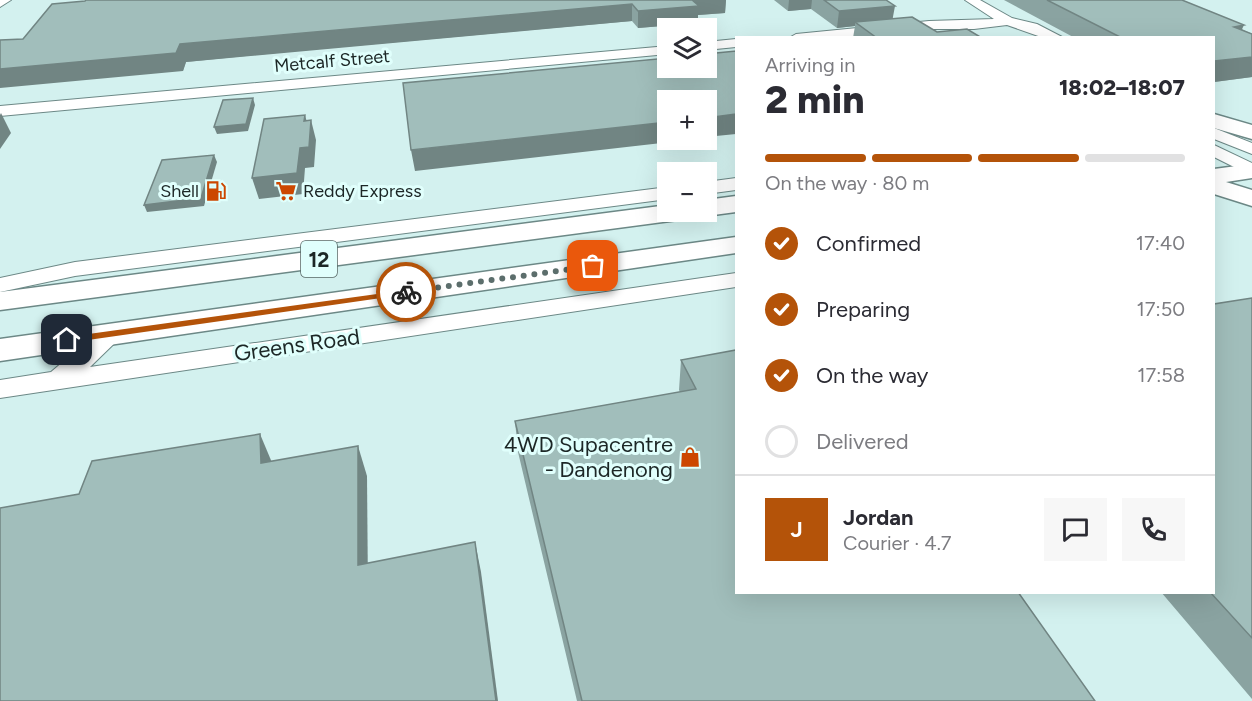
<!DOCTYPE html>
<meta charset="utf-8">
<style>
body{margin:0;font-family:Figtree,sans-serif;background:#f7f7f7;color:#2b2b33;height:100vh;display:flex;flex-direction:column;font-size:22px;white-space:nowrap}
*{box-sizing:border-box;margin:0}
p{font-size:20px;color:#7c7c81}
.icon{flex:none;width:33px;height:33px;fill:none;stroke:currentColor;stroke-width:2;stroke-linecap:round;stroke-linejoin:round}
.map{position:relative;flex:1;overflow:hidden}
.side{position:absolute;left:735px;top:36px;width:480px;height:558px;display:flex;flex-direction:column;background:#fff;border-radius:0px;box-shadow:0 6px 24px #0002}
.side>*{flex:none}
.fabs{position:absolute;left:657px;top:18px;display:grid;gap:12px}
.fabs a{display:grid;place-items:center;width:60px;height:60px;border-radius:0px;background:#fff;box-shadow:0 6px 24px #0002;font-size:30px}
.pin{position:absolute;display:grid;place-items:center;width:51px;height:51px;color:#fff;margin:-26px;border-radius:12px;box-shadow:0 3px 9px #0006}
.courier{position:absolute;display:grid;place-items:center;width:60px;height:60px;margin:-30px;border:4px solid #b45309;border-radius:50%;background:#fff;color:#222;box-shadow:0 2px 8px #0007}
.summary em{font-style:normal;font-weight:800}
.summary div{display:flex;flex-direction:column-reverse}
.summary{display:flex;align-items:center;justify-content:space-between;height:102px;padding:0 30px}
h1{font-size:39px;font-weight:800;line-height:45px}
.bar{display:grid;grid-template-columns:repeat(4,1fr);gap:9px 6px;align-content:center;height:72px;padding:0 30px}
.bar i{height:8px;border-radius:4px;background:#e1e1e2}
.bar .current{background:#b45309}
.bar p{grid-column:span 4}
.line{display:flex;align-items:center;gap:15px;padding:0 30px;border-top:2px solid #e1e1e2}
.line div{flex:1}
.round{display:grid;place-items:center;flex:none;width:63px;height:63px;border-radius:0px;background:#f7f7f7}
ol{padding:0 30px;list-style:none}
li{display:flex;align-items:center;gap:18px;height:66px}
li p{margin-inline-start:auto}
li .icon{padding:6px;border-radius:50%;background:#b45309;color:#fff;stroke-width:4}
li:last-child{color:#7c7c81}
li i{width:33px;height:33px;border:3px solid #e1e1e2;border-radius:50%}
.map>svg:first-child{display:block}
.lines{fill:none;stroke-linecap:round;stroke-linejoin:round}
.street-casing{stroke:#6c8886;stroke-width:2}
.primary-casing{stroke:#6c8886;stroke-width:3}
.street{fill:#fff;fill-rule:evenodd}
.primary{fill:#fff;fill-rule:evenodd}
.wall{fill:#8aa3a1}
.shaded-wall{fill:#718583}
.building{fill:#a1bebb;stroke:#718583;stroke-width:1.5}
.route{fill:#b45309}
.done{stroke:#5c6e6c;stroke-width:6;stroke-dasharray:0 10.8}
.labels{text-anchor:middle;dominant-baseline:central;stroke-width:6;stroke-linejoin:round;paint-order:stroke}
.far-street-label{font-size:18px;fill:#1c2726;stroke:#e0fffc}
.far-poi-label{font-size:18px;fill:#1c2726;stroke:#e0fffc;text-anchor:end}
.shield{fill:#e0fffc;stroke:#576866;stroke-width:1.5}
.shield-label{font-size:21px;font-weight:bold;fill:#1c2726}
.street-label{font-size:22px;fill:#1c2726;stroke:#e0fffc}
.poi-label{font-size:22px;fill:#1c2726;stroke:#e0fffc;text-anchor:end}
</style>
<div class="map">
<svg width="1252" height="701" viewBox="0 0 1252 701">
<rect width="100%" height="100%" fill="#d3f1ef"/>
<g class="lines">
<g class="street-casing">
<g id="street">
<path d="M0 0H11L0 7Z"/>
<path d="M965 0H980L1012 18 1037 24 1064 38H1044L1007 25 974 29H929L843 38H789L796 34 929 21 994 19Z"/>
<path d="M736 39V47L706 50V42Z"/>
<path d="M668 46V54L0 116V106Z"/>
<path d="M1214 128 1252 143V154L1214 139Z"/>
<path d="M1214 145 1252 163V176L1214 157Z"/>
<path d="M736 178V190L706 194V182Z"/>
<path d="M668 187V199L75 276 0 292V278L75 262Z"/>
<path d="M736 273V287L0 398V380L51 372 103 328 112 326 121 328 124 334 90 367Z"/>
</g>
</g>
<g class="primary-casing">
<g id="primary">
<path d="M1214 114 1252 125V139L1214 128Z"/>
<path d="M1252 164V178L1226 182 1252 190V206L1214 194V169Z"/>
<path d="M736 196V212L706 216 695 212H706V200Z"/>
<path d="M668 205V212H691L687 218 678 220 0 310V292Z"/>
<path d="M736 237V253L0 361V339Z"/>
</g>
</g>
<use href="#street" class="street"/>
<use href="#primary" class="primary"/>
</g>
<g class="wall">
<path d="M726 0 725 13 698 15V23L638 28 632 21 297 51 186 62 183 71 23 39 52 4Z"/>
<path d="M774 0H886L893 19 937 32 982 38H853L855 26 837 28 811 9 788 11Z"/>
<path d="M1004 0H1182L1252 34V77L1214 82V38H1075Z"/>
<path d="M1252 298V699L1161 592H1214Z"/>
<path d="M736 350V592L1095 701H577L518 452 515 421 680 392 679 390 681 360Z"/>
</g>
<g class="shaded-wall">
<path d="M692 0H726L725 13 698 15V23L638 28V11Z"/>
<path d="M789 0H812L811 9 788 11Z"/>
<path d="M632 4V21L186 62 183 71 0 88V69L180 44Z"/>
<path d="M895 6 892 22H855V26L837 28 839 11Z"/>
<path d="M1244 25 1234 46V27Z"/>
<path d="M1252 57V77L1214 82V61Z"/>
<path d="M253 98 255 105 248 131 217 134 214 127Z"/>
<path d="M1 113 11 133 0 149V115Z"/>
<path d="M736 114V134L706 137V118Z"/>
<path d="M305 115 310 134 311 120 316 140 314 167 305 168 303 194 259 199 252 178 304 121Z"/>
<path d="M668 122V140H688L415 171 411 150Z"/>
<path d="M214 155 217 162 204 206 147 212 144 205Z"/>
<path d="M260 434 273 465 261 463Z"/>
<path d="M358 446 367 476 368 595 358 565Z"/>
<path d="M475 542 481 572 498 701H496Z"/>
</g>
<g class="building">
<path d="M86 0H692L699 6 638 11 632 4 292 34 180 44 176 53 0 69V40L23 39 52 4 85 1Z"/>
<path d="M824 0H886L895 6 839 11Z"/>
<path d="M1047 0H1182L1244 25 1234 27 1252 34V57L1214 61V38H1122Z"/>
<path d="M912 17 937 32 967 29 982 38H877L855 22Z"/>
<path d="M736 51V114L706 118V100H668V122L411 150 403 83 668 58V68H706V54Z"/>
<path d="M253 98 246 124 214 127 223 100Z"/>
<path d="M305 115 304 121 311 120 309 147 300 148 297 173 252 178 264 119Z"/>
<path d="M214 155 201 198 144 205 162 160Z"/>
<path d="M1252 298V638L1210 592H1214V304Z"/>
<path d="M736 350V592H1018L1095 701H582L515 421 696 389 681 360Z"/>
<path d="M260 434 261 463 358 446V565L475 542 496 701H0V508L79 494 92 461Z"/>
</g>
<path class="route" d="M406 290 411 292 409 294 67 343 63 340 67 337Z"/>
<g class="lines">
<path class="done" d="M406 292 593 266"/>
</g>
<defs>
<g id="fuel-bare" transform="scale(1.62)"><path d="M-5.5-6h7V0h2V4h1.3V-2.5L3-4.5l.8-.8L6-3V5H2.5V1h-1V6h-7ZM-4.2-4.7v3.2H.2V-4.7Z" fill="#cc4700" stroke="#e0fffc" stroke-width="2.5" paint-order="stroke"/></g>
<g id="supermarket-bare" transform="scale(1.62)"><path d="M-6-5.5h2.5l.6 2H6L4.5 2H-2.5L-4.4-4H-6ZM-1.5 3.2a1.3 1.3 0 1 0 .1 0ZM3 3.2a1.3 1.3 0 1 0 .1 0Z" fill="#cc4700" stroke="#e0fffc" stroke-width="2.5" paint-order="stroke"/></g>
<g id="shop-bare" transform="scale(1.62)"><path d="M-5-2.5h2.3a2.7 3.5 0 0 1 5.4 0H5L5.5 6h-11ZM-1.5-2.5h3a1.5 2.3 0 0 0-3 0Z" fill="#cc4700" stroke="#e0fffc" stroke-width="2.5" paint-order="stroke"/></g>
</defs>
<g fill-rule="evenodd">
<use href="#fuel-bare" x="216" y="191"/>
<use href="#supermarket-bare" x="286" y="191"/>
<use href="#shop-bare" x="690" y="457"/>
</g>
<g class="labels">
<g class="far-street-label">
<text transform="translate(332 61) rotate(-5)">Metcalf Street</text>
</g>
<g class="far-poi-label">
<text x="199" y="191">Shell</text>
<text x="303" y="191" text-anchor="start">Reddy Express</text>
</g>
<rect class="shield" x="301" y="241" width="36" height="36" rx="4.5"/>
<g class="shield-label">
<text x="319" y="259">12</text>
</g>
<g class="street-label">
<text transform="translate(297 345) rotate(-8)">Greens Road</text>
</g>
<g class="poi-label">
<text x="673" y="444">4WD Supacentre<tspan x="673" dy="25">- Dandenong</tspan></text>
</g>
</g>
</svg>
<div class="fabs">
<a><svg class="icon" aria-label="layers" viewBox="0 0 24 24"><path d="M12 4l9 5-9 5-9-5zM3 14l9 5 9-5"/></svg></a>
<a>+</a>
<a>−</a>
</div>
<div class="pin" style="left:593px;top:266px;background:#ea580c"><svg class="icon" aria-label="bag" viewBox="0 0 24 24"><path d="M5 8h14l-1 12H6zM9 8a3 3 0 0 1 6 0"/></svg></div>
<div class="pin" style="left:67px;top:340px;background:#1f2937"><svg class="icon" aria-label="home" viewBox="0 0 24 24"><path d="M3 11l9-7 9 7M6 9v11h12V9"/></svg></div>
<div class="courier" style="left:406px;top:292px"><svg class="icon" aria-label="bike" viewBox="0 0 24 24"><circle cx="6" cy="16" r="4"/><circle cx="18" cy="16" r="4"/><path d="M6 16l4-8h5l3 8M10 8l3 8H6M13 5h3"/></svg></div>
<section class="side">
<div class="summary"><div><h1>2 min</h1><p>Arriving in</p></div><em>18:02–18:07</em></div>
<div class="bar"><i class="current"></i><i class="current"></i><i class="current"></i><i></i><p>On the way · 80 m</p></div>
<ol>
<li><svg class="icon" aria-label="check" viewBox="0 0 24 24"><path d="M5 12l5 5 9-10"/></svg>Confirmed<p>17:40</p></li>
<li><svg class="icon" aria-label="check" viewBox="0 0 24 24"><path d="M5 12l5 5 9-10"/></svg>Preparing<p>17:50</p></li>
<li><svg class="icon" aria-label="check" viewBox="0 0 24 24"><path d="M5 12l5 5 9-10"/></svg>On the way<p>17:58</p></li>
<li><i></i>Delivered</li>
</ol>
<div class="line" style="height:108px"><b class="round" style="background:#b45309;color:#fff">J</b><div><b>Jordan</b><p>Courier · 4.7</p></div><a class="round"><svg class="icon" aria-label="chat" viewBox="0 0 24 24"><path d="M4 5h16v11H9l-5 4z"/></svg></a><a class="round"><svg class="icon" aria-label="phone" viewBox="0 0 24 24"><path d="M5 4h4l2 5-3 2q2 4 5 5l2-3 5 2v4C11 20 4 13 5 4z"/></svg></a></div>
</section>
</div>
